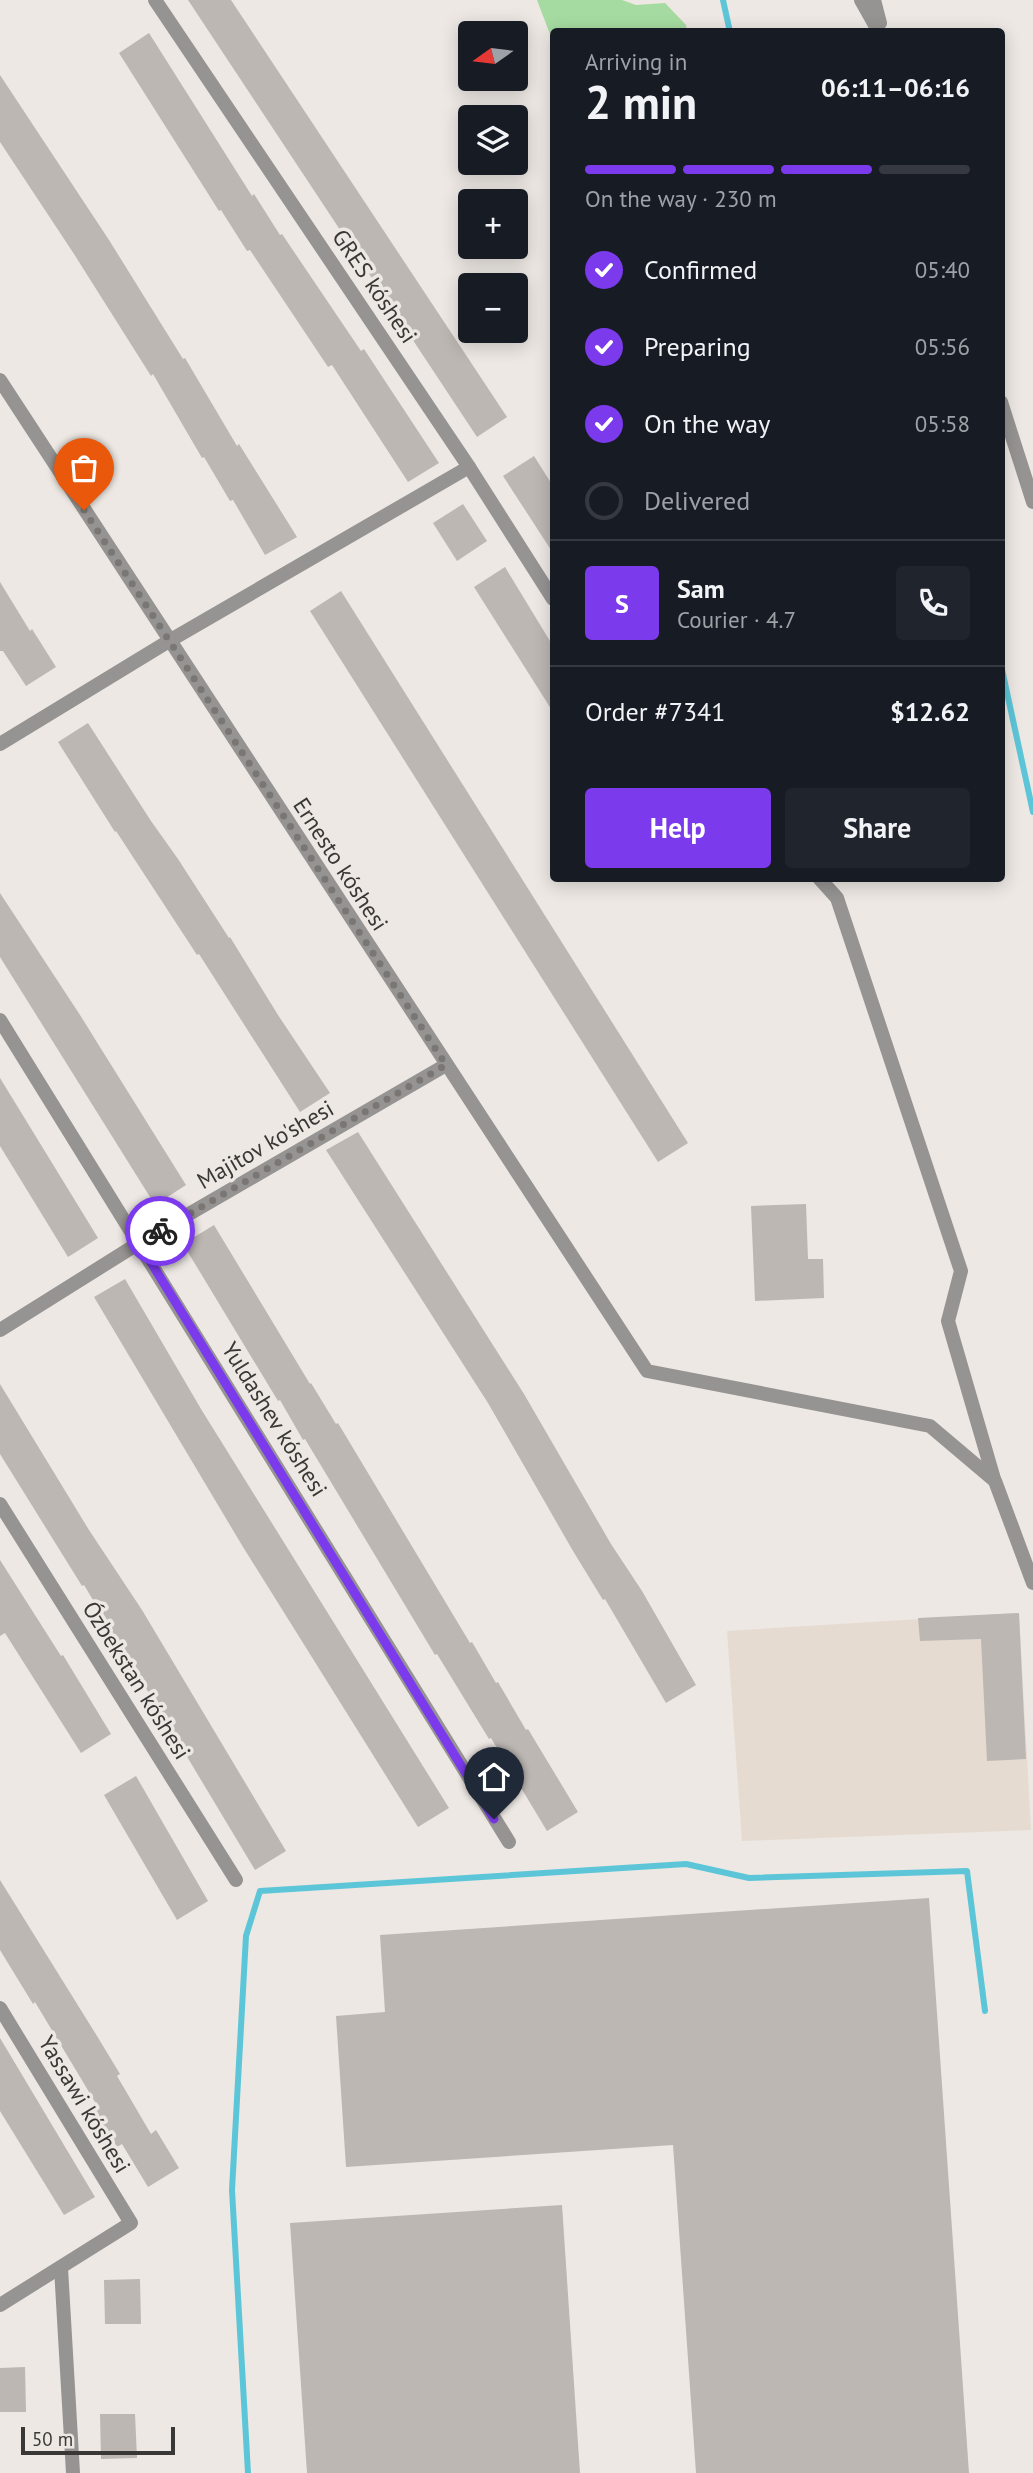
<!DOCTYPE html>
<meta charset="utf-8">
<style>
body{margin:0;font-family:"PT Sans",sans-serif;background:#20242c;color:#f1f3f6;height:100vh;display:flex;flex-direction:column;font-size:26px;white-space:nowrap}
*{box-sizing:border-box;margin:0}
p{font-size:23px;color:#9ea1a6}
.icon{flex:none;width:38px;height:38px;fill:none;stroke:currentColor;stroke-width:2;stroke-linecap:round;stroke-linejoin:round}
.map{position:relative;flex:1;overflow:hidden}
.panel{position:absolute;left:550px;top:28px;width:455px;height:854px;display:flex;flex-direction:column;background:#171b24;border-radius:7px;box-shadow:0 4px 18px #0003}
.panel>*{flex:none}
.needle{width:46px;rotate:256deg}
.fabs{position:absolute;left:458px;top:21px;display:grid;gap:14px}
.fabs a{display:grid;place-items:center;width:70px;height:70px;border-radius:7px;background:#171b24;box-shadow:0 4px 18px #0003;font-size:35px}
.scale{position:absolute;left:21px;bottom:18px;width:154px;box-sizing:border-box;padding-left:7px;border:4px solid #3a3836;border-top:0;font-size:19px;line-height:24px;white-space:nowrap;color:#3a3836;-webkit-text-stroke:5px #ede8e3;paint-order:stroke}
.pin{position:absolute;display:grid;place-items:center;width:60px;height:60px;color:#fff;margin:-72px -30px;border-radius:50% 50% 50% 0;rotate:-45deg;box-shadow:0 0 7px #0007}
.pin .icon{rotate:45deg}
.courier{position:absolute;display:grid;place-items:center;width:70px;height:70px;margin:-35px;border:5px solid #7c3aed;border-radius:50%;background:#fff;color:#222;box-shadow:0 2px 9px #0007}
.overview em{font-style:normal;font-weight:600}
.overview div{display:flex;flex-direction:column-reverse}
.overview{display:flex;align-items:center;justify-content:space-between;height:119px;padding:0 35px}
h1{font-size:46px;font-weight:600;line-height:52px}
.bar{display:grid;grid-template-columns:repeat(4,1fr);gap:10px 7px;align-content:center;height:84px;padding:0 35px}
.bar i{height:9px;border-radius:5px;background:#363941}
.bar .current{background:#7c3aed}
.bar p{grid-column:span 4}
.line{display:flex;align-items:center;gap:18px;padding:0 35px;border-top:2px solid #363941}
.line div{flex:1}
.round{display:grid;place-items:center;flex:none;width:74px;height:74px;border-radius:7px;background:#20242c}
ol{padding:0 35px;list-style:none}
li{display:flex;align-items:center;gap:21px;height:77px}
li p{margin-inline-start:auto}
li .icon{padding:7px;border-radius:50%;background:#7c3aed;color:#fff;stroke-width:4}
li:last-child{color:#9ea1a6}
li i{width:38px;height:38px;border:4px solid #363941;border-radius:50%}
.button{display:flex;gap:14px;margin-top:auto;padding:14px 35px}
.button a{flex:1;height:80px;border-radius:7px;background:#7c3aed;color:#fff;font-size:28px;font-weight:600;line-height:80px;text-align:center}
.button a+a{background:#20242c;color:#f1f3f6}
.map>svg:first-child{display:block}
.built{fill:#e6dbd1}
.green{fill:#a5dba0}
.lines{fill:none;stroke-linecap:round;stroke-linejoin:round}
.stream{stroke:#5cc6d8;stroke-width:6}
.building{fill:#bcb7b3}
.minor{stroke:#959492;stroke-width:14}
.done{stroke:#797673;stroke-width:7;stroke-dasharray:0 12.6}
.route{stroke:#7c3aed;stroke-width:9}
.labels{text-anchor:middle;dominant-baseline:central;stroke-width:7;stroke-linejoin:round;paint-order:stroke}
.street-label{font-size:23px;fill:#3a3836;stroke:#ede8e3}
</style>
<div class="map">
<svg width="1033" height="2473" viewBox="0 0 1033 2473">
<rect width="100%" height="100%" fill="#ede8e3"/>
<path class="built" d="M1019 1613 1031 1830 742 1841 727 1631Z"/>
<path class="green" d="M537 0H622L636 5 665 3 686 25 687 31 553 32V42Z"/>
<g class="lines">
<g class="stream">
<path d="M723 0 730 32"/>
<path d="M1001 665 1033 812"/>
<path d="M248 2473 232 2190 246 1936 260 1891 686 1864 749 1878 967 1871 985 2011"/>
</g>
</g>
<g class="building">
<path d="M188 0H231L507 417 477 437Z"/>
<path d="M149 33 252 196 254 194 280 235 282 234 361 351 364 349 439 463 408 482 332 365 328 367 250 250 247 251 221 210 219 211 119 53Z"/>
<path d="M0 75 109 240 183 359 185 358 237 446 239 444 297 537 265 555 233 500 230 501 204 457 202 458 153 374 151 376 74 254 0 142Z"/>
<path d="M534 456 553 486V553L503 476Z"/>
<path d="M463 504 487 541 457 561 433 523Z"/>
<path d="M505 567 553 646V712L474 587Z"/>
<path d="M0 582 30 631 32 629 56 667 26 686 3 651H0Z"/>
<path d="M341 591 688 1143 658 1162 310 611Z"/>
<path d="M88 723 151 821 178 859 229 938 230 937 278 1015 330 1093 300 1112 199 954 197 955 116 831 115 832 58 742Z"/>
<path d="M0 893 80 1015 186 1185 155 1205 0 957Z"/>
<path d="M0 1078 98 1238 68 1257 0 1146Z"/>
<path d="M358 1132 524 1394 611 1544 642 1591 696 1685 666 1703 605 1599 603 1600 573 1551 488 1403 326 1150Z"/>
<path d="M806 1204 808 1259H823L824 1298 755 1301 751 1206Z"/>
<path d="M214 1225 310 1384 311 1383 336 1424 338 1423 470 1643 472 1642 496 1683 498 1682 526 1730 528 1729 578 1812 547 1831 491 1738 489 1739 437 1654 435 1655 305 1439 303 1440 280 1400 278 1401 183 1244Z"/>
<path d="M125 1279 201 1409 449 1808 418 1827 243 1547 94 1297Z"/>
<path d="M0 1384 89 1530 142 1610 286 1851 255 1870 84 1585 82 1586 0 1454Z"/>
<path d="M0 1560 61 1656 63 1655 111 1734 81 1753 5 1633 0 1636Z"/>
<path d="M1019 1613 1026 1759 987 1761 981 1639 920 1641 918 1618Z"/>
<path d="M136 1776 208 1901 177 1920 104 1795Z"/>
<path d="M0 1880 97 2036 120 2074 117 2076 151 2134 156 2130 179 2168 148 2187 122 2144 117 2147 94 2109 98 2107 35 2002 33 2004 0 1950Z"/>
<path d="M929 1898 969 2473H696L673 2145 346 2167 336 2016 385 2012 380 1935Z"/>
<path d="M0 2038 95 2197 64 2215 0 2111Z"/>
<path d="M562 2205 580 2473H307L290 2223Z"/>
<path d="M140 2279 141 2324H105L104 2280Z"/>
<path d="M25 2367 26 2412H0V2368Z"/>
<path d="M100 2414H135L137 2458 101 2459Z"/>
</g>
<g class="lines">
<g class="minor">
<path d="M155 0 469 467 553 599"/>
<path d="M861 0 879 32"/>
<path d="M874 0 880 23"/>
<path d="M0 380 647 1371 930 1426 995 1481 1033 1583"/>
<path d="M1001 402 1033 502"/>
<path d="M0 744 169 641 469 467"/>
<path d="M819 878 837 898 961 1271 948 1321 994 1479"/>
<path d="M0 1020 509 1842"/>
<path d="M0 1330 139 1243 446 1065"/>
<path d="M0 1504 236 1880"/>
<path d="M0 2008 131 2223 0 2305"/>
<path d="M61 2268 73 2473"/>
</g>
</g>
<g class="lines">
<path class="done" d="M84 510 446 1065 160 1231"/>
<path class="route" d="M160 1231 139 1243 494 1819"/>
</g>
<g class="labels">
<g class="street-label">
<text transform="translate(375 286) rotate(56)">GRES kóshesi</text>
<text transform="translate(341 864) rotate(57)">Ernesto kóshesi</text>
<text transform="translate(265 1144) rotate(-30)">Majitov ko'shesi</text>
<text transform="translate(275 1419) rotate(58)">Yuldashev kóshesi</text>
<text transform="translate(137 1680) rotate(58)">Ózbekstan kóshesi</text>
<text transform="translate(85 2104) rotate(59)">Yassawi kóshesi</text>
</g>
</g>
</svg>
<div class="fabs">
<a><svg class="needle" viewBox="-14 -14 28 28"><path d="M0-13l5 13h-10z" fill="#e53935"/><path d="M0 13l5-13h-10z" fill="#9ea1a6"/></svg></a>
<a><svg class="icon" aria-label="layers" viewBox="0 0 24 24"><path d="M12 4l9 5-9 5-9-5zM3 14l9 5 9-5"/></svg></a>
<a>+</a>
<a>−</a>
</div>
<div class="scale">50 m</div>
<div class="pin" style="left:84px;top:510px;background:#ea580c"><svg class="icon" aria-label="bag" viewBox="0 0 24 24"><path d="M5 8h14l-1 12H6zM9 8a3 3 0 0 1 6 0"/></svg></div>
<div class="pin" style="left:494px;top:1819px;background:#1f2937"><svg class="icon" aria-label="home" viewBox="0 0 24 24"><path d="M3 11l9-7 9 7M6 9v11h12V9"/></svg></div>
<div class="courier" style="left:160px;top:1231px"><svg class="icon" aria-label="bike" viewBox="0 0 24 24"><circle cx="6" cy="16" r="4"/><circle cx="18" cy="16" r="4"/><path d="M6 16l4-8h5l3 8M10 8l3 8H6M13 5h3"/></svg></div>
<section class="panel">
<div class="overview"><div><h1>2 min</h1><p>Arriving in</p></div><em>06:11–06:16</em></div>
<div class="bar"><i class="current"></i><i class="current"></i><i class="current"></i><i></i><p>On the way · 230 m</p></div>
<ol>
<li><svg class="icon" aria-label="check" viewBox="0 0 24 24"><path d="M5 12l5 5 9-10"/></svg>Confirmed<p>05:40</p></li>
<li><svg class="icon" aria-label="check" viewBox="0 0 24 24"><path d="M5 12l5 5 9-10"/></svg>Preparing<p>05:56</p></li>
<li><svg class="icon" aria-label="check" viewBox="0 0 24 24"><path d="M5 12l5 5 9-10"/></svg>On the way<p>05:58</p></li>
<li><i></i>Delivered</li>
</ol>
<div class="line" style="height:126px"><b class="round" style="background:#7c3aed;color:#fff">S</b><div><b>Sam</b><p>Courier · 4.7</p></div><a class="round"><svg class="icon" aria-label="phone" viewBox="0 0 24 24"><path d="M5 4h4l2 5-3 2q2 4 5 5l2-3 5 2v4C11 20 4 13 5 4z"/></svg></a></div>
<div class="line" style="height:91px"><div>Order #7341</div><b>$12.62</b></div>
<div class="button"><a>Help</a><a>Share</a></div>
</section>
</div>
